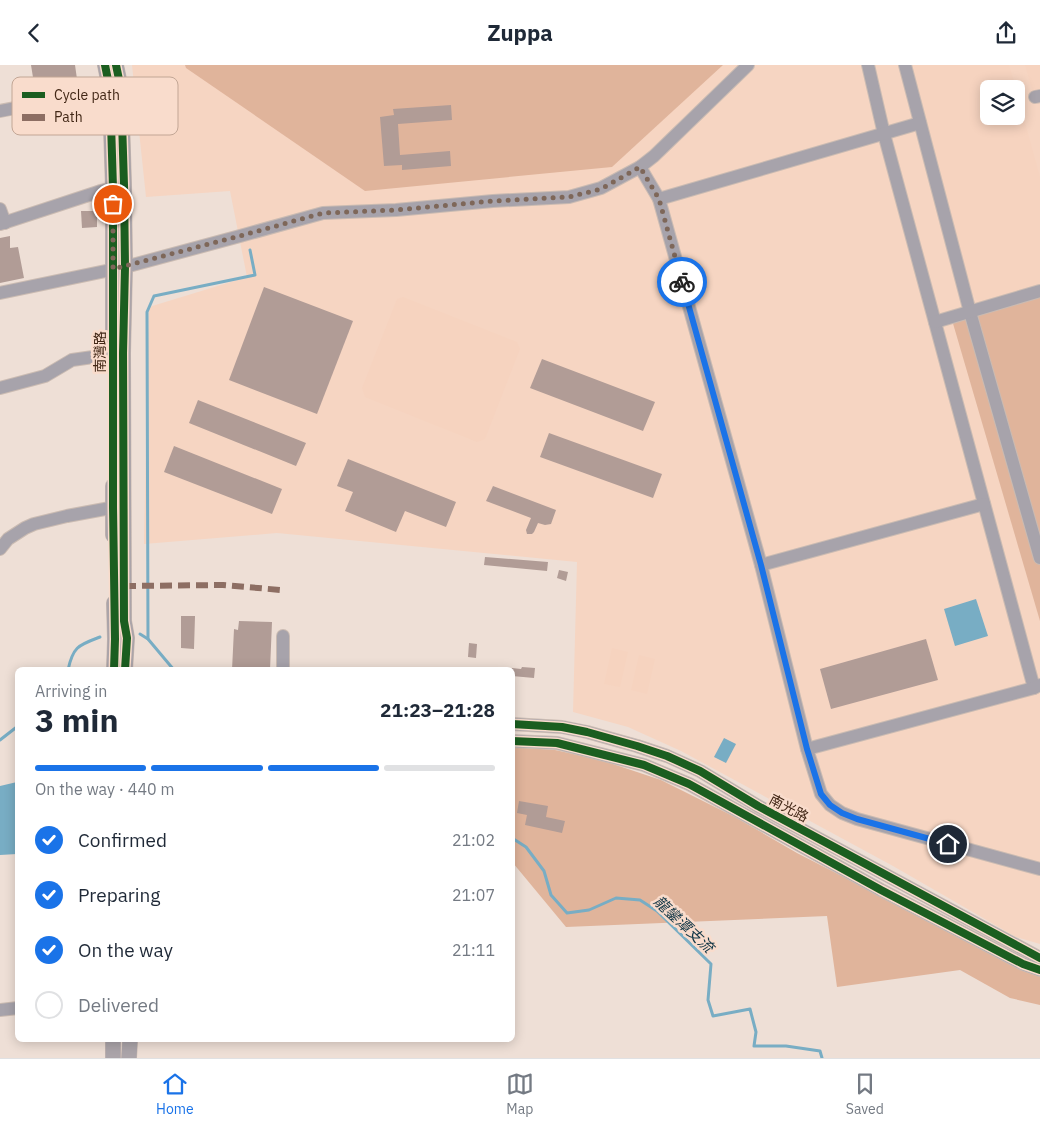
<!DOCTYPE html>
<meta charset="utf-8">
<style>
body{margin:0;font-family:"IBM Plex Sans","Noto Sans TC",sans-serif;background:#f6f6f7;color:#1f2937;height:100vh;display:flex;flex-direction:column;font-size:19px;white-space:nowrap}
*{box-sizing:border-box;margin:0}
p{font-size:16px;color:#747a83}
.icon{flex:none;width:28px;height:28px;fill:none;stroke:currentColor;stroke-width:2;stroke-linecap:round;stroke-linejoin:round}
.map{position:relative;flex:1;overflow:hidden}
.sheet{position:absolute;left:15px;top:602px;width:500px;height:375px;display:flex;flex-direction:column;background:#fff;border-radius:8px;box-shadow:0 2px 12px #0003}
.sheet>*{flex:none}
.fabs{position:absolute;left:980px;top:15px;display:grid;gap:10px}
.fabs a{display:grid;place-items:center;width:45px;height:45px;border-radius:8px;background:#fff;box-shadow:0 2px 12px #0003;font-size:25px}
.pin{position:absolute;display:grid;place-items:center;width:42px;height:42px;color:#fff;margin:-21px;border:2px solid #fff;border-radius:50%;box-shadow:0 1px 5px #0007}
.courier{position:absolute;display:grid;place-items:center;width:50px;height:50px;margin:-25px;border:4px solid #1a73e8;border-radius:50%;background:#fff;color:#222;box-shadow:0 1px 6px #0007}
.headline em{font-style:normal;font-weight:700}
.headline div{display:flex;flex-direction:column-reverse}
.headline{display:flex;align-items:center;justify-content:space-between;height:85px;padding:0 20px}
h1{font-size:32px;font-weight:700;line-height:38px}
.bar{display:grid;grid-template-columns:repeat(4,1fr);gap:8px 5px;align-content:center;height:60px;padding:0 20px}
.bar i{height:6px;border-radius:4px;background:#e0e1e3}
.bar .on{background:#1a73e8}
.bar p{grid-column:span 4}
ol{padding:0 20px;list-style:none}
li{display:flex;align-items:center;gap:15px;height:55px}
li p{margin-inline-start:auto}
li .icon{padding:5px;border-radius:50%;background:#1a73e8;color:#fff;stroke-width:4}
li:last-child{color:#747a83}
li i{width:28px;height:28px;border:2px solid #e0e1e3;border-radius:50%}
header{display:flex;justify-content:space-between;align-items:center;height:65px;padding:0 20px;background:#fff;font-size:22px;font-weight:700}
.menu{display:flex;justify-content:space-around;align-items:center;height:70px;border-top:1px solid #e0e1e3;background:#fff;font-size:14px;color:#747a83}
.menu a{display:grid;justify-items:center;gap:2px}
.menu .on{color:#1a73e8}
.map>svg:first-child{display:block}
.built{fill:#f6d5c2;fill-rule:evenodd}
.green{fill:#f6d3bf}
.forest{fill:#e0b49b}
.water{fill:#78adc4}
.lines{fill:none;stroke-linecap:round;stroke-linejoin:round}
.stream{stroke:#78adc4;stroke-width:3}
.building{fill:#b19c96}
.minor-casing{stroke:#cabbb2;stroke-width:14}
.major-casing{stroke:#cabbb2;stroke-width:16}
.minor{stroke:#a7a3ab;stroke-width:12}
.major{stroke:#aba4a9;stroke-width:15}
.quiet{stroke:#8d6e63;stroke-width:6;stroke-dasharray:12 6;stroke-linecap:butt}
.cycleway-casing{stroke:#f9dccc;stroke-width:11}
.cycleway{stroke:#1b5e20;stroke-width:8}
.done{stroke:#7e6759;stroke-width:5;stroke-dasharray:0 9}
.route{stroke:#1a73e8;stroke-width:6}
.labels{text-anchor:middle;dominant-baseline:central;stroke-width:5;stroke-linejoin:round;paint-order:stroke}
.street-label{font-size:14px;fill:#422716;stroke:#f9dccc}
.water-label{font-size:15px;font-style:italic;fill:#103545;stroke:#f9dccc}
.key{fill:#f9dccc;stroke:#c2a695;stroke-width:1}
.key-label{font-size:14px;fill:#422716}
</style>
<header><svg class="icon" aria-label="back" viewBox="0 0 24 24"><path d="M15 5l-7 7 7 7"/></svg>Zuppa<svg class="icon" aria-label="share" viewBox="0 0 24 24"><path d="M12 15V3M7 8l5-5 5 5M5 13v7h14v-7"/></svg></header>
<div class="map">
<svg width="1040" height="993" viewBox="0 0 1040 993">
<rect width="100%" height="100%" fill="#eedfd6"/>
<path class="built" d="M132 0H1040V879L1016 872 893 801 681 686 628 662 573 647 577 497 277 468 144 479 149 242 247 212 230 126 146 132ZM989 24H1016V51H989Z"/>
<g class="green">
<path d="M910 0H1009L1016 24H989V51H1016V25L1040 112V223L979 238 972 228Z"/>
<path d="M1025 0H1040V26L1033 28Z"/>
<path d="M403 232 517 277 520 284 485 374 477 377 365 332 362 323 397 234Z"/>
<path d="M612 583 628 587 620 622 604 619Z"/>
<path d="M639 590 655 594 647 629 631 625Z"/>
</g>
<g class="forest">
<path d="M185 0H723L612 102 365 126 186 3Z"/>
<path d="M1040 231V556L952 255Z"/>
<path d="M512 682 555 685 601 695 661 715 735 752 797 788 1031 908 1040 909V940L1010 933 960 905 837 922 827 851 566 862 513 798Z"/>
</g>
<g class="water">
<path d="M976 534 988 571 955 581 944 544Z"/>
<path d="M724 673 736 679 726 698 714 692Z"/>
<path d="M17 717V789L0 790V721Z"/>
</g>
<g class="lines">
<g class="stream">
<path d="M140 569 148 574 174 605"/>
<path d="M148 574 147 247 154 231 255 210 250 185"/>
<path d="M68 605C73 581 79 580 100 572"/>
<path d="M0 675 18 661"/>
<path d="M512 773 526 782 544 806 551 830 567 848 589 845 616 833 640 835 657 846 711 899 708 935 713 951 750 944 756 967 754 981H786L820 986 822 993"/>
</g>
</g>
<g class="building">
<path d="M31 0H75L77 14 85 13 86 21 36 31Z"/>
<path d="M451 40 452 55 398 59 400 90 450 86 451 101 402 105V100L384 101 380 52 394 50 393 44Z"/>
<path d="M81 146H97V162L82 163Z"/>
<path d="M10 171V183L18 182 24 213 0 218V173Z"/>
<path d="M264 222 353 256 317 349 229 315Z"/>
<path d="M542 294 655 337 643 366 530 323Z"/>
<path d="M198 335 306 378 296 401 189 358Z"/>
<path d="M549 368 662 409 653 433 540 392Z"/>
<path d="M174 381 282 424 272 449 164 407Z"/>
<path d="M348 394 456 437 446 462 405 446 396 467 345 446 353 427 337 421Z"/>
<path d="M493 421 556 445 551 459 545 460 538 458 534 467 532 469H527L526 465 531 453 486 436Z"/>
<path d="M485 492 548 497 547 506 484 500Z"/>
<path d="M559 505 568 507 566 516 557 513Z"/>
<path d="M181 551H195L194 584 181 583Z"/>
<path d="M239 556 272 557 270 605H232L234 564 238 565Z"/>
<path d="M926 574 938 615 831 644 820 604Z"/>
<path d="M469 578 477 579 476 593 468 592Z"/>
<path d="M522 602 535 603 534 613 512 611V603L521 604Z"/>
<path d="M519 736 548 741 546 752 565 756 562 768 525 760 527 750 517 748Z"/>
</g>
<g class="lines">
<g class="minor-casing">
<g id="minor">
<path d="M868 0 884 69 1034 623"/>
<path d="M905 0 970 247 1040 493"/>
<path d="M1035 32 1040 31"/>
<path d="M0 46 102 26 119 24"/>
<path d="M640 102 659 134 761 500 807 684 821 729 830 740 842 748 857 754 1040 804"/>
<path d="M659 134 920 58"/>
<path d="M0 144 5 158"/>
<path d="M0 159 101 126 121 121"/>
<path d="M0 228 125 202 240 171 323 148 396 145 493 136 569 132 601 123 640 102 654 91 748 0"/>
<path d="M935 257 1040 226"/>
<path d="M0 323 45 311 72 295 121 288"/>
<path d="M0 484 8 474 25 463 34 459 67 451 121 441"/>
<path d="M761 500 984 439"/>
<path d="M283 605V571"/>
<path d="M512 659 562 662 587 667 637 681 667 691 700 706 758 741 1040 893"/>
<path d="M512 676 557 678 644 700 689 719 881 825 1023 899 1040 905"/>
<path d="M807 684 1034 623 1040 620"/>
<path d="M0 945 18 943"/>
</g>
</g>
<g class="major-casing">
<g id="major">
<path d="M105 0 110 25 111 63 113 123V290"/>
<path d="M116 0 121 24 124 120 125 202 123 288 124 556 127 573 125 605"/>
<path d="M113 421V470"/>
<path d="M114 605 115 574 114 538"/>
<path d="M113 975V993"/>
<path d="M129 993 130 975"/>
</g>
</g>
<use href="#minor" class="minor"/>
<use href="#major" class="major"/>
<path class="quiet" d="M124 521 223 520 281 525"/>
<g class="cycleway-casing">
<g id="cycleway">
<path d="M105 0 110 25 113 123V442L115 574 114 605"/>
<path d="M116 0 121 24 124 120 125 202 123 288 124 556 127 573 125 605"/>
<path d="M512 659 562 662 587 667 637 681 667 691 700 706 758 741 1040 893"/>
<path d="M512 676 557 678 644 700 689 719 881 825 1023 899 1040 905"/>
</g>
</g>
<use href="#cycleway" class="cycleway"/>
</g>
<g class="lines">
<path class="done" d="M113 139V204L240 171 323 148 396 145 493 136 569 132 601 124 640 102 659 134 682 217"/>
<path class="route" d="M682 217 761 500 807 684 821 729 830 740 842 748 857 754 948 779"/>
</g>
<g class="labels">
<g class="street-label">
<text transform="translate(100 287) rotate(-90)">南灣路</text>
<text transform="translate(789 743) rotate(28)">南光路</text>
</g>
<g class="water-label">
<text transform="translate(684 859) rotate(43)">龍鑾潭支流</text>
</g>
</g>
<rect x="12" y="12" width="166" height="58" rx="8" class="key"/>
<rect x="22" y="27" width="23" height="6" fill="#1b5e20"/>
<rect x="22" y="49" width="23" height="7" fill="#8d6e63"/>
<g class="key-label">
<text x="54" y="35">Cycle path</text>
<text x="54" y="57">Path</text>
</g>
</svg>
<div class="fabs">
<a><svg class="icon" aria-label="layers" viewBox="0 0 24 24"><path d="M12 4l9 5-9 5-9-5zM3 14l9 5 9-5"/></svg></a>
</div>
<div class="pin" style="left:113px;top:139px;background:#ea580c"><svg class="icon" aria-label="bag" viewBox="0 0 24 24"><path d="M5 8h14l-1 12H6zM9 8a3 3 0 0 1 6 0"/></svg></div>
<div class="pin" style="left:948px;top:779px;background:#1f2937"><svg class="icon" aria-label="home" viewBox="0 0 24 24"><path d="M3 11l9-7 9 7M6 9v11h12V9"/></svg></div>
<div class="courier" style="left:682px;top:217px"><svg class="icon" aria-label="bike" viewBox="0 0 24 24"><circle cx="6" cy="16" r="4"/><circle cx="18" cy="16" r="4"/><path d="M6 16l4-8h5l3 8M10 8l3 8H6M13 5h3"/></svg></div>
<section class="sheet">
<div class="headline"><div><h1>3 min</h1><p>Arriving in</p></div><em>21:23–21:28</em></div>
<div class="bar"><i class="on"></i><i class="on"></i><i class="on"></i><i></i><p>On the way · 440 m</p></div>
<ol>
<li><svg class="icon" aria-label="check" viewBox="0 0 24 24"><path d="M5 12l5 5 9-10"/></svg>Confirmed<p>21:02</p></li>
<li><svg class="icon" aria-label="check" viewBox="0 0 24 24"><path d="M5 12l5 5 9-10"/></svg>Preparing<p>21:07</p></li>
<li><svg class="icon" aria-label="check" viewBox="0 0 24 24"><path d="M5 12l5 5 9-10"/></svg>On the way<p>21:11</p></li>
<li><i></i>Delivered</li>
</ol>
</section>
</div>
<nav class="menu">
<a class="on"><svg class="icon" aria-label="home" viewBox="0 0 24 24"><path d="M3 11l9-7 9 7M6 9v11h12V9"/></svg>Home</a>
<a><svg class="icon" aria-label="map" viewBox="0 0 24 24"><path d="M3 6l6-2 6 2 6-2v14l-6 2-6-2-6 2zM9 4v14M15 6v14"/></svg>Map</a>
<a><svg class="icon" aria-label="saved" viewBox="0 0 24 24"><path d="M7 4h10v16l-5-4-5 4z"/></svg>Saved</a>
</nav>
